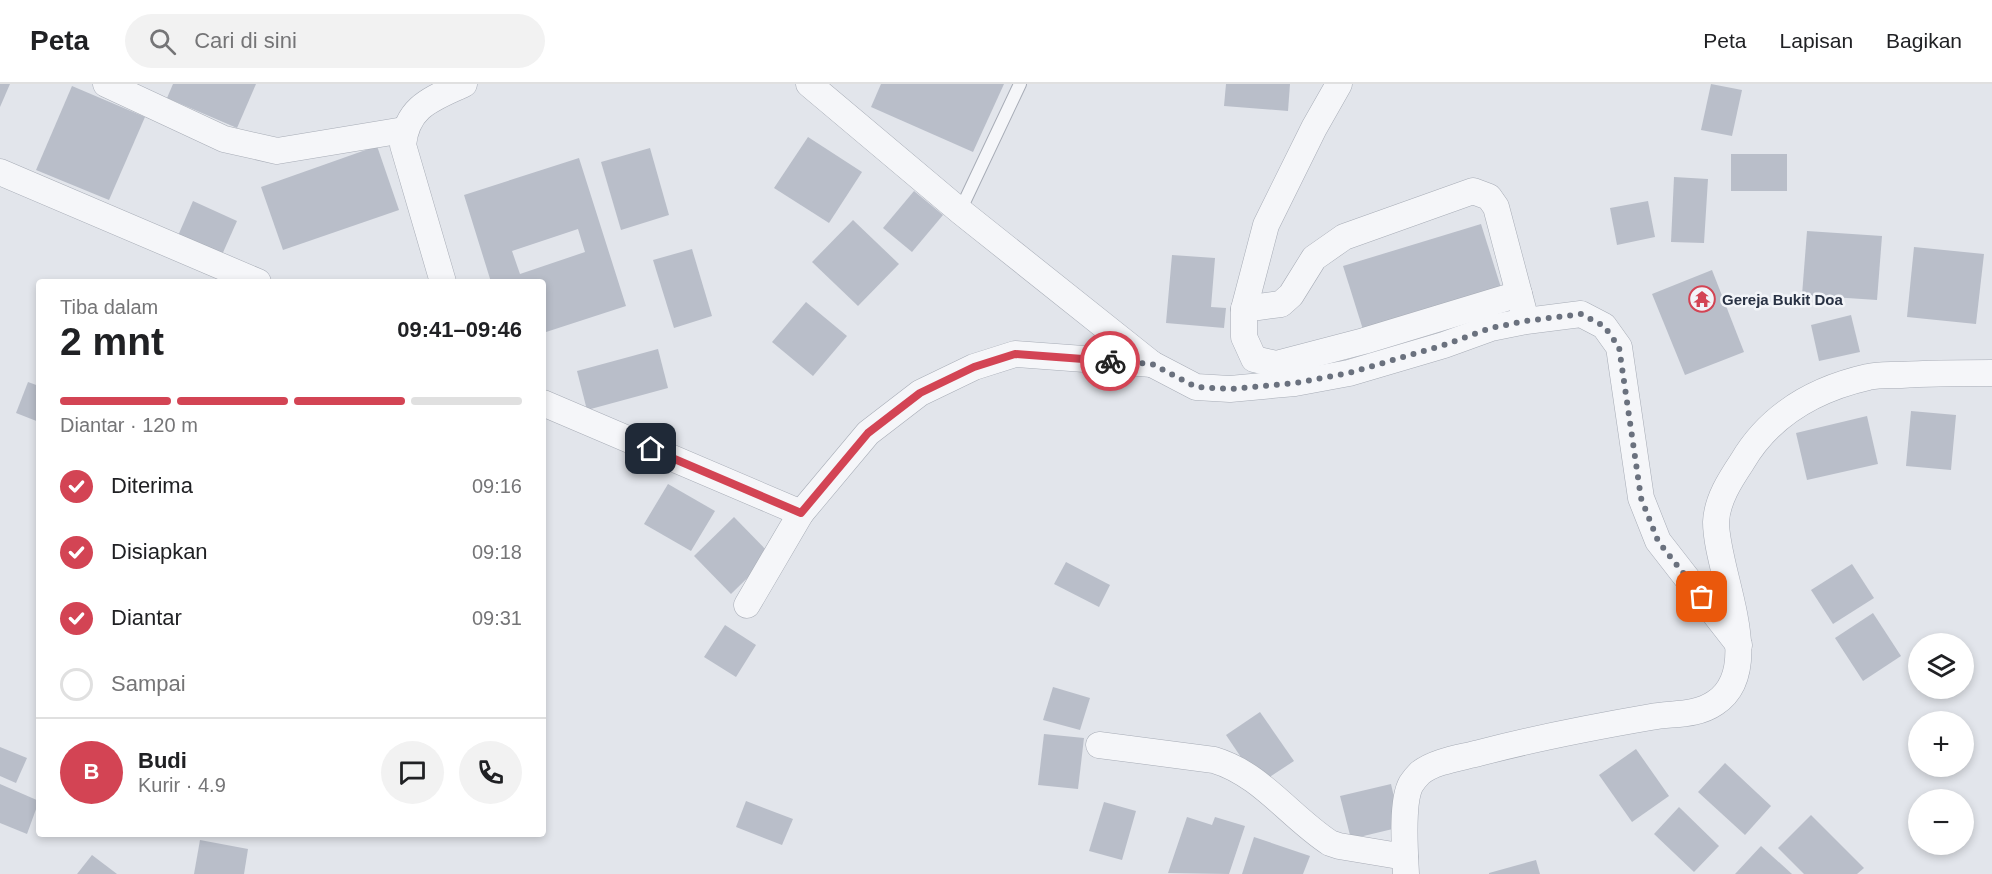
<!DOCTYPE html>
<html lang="id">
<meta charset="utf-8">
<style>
body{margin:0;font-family:Arial,sans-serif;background:#f2f2f2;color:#202124;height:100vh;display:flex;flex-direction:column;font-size:22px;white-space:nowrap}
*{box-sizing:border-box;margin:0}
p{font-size:20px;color:#757577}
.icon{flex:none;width:33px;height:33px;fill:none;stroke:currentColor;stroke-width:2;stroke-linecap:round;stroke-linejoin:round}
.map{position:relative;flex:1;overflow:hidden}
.panel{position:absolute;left:36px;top:195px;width:510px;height:558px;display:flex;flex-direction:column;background:#fff;border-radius:6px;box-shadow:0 3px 9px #0003}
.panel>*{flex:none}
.fabs{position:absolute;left:1908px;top:549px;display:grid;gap:12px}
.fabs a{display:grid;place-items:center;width:66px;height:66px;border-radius:50%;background:#fff;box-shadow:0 3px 9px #0003;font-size:30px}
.pin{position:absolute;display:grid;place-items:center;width:51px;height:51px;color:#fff;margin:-26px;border-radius:12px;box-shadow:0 3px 9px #0006}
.courier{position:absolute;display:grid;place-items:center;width:60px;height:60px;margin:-30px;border:4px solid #d34454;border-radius:50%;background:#fff;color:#222;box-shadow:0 2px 8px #0007}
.summary em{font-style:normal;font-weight:700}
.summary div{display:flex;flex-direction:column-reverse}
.summary{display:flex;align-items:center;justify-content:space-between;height:102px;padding:0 24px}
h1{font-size:39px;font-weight:700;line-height:45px}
.bar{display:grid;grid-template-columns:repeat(4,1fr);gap:9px 6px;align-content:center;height:72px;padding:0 24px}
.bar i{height:8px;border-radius:4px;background:#e0e0e0}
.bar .selected{background:#d34454}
.bar p{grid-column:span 4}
.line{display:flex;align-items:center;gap:15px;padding:0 24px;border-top:2px solid #e0e0e0}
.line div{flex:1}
.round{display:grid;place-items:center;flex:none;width:63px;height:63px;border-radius:32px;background:#f2f2f2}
ol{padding:0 24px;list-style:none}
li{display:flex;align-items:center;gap:18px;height:66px}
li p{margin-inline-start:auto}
li .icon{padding:6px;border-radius:50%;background:#d34454;color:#fff;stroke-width:4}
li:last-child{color:#757577}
li i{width:33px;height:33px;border:3px solid #e0e0e0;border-radius:50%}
header{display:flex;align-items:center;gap:36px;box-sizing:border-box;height:84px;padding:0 30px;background:#fff;border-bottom:2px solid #e0e0e0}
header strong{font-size:28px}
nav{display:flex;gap:33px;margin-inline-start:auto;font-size:21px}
.search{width:420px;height:54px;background:#f2f2f2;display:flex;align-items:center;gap:15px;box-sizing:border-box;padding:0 21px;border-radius:33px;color:#757577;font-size:22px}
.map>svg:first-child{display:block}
.building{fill:#b9bec9;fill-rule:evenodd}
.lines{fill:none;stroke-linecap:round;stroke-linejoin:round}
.service-casing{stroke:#a7acb6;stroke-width:14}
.minor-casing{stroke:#a7acb6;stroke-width:27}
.service{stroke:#f5f6f9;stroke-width:12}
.minor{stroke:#f5f6f9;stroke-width:26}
.done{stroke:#6a717e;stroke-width:6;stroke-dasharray:0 10.8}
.route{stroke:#d34454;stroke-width:8}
.labels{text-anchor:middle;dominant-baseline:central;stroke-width:5;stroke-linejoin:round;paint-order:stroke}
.poi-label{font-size:15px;font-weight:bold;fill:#293244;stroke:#f2f4f8;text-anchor:start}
</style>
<header>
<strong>Peta</strong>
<div class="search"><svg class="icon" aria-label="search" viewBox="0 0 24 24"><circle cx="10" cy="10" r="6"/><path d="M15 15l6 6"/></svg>Cari di sini</div>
<nav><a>Peta</a><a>Lapisan</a><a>Bagikan</a></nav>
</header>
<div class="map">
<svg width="1992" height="790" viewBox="0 0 1992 790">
<rect width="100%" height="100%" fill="#e2e5eb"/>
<g class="building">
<path d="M0 0H10L0 23Z"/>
<path d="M173 0H256L237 44 167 14Z"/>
<path d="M881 0H1004L973 68 871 23Z"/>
<path d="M1226 0H1290L1288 27 1224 22Z"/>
<path d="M1711 0 1742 6 1732 52 1701 46Z"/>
<path d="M72 2 145 33 109 116 36 86Z"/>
<path d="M808 53 862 88 829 139 774 104Z"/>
<path d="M377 62 399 126 283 166 261 103Z"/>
<path d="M650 64 669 131 621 146 601 78Z"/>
<rect x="1731" y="70" width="56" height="37"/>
<path d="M579 74 626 222 543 249V198H491L464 111ZM578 145 585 168 520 190 512 167Z"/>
<path d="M1674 93 1708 95 1704 159 1671 158Z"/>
<path d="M914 107 943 131 912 168 883 144Z"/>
<path d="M193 117 237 137 221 173 177 154Z"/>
<path d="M1648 117 1655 153 1617 161 1610 124Z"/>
<path d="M853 136 899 180 858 222 812 178Z"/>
<path d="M1481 140 1503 210 1365 252 1343 182Z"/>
<path d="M1807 147 1882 152 1877 216 1802 211Z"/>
<path d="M1914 163 1984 170 1976 240 1907 233Z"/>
<path d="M692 165 712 232 674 244 653 176Z"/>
<path d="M1172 171 1215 174 1211 223 1226 224 1224 244 1166 239Z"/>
<path d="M1712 186 1744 268 1685 291 1652 210Z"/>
<path d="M806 218 847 252 813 292 772 258Z"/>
<path d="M1851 231 1860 268 1819 277 1811 241Z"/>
<path d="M658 265 668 304 587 326 577 287Z"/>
<path d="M28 298 39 302V338L16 329Z"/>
<path d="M1911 327 1956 331 1951 386 1906 382Z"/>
<path d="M1867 332 1878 380 1807 396 1796 349Z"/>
<path d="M668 400 715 427 691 467 644 440Z"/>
<path d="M734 433 771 471 731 510 694 472Z"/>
<path d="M1066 478 1110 501 1099 523 1054 500Z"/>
<path d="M1852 480 1874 514 1833 540 1811 506Z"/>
<path d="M1873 529 1901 572 1863 597 1835 554Z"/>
<path d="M725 541 756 561 736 593 704 573Z"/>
<path d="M1053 603 1090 614 1080 646 1043 636Z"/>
<path d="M1260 628 1294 677 1259 700 1226 651Z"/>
<path d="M1044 650 1084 654 1078 705 1038 701Z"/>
<path d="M0 663 27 674 16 699 0 692Z"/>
<path d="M1636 665 1669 712 1632 738 1599 691Z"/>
<path d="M1725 679 1771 722 1745 751 1698 708Z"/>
<path d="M0 700 39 717 27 750 0 739Z"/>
<path d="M1391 700 1401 743 1351 755 1340 712Z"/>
<path d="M746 717 793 735 782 761 736 743Z"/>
<path d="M1104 718 1136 727 1122 776 1089 767Z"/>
<path d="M1679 723 1719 762 1694 788 1654 750Z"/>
<path d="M1811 731 1864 784 1857 790H1804L1778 764Z"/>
<path d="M1187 733 1212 741 1215 733 1245 742 1229 790 1168 789Z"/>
<path d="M1254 753 1310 772 1303 790H1242Z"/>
<path d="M200 756 248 765 244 790H194Z"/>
<path d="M1761 762 1792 790H1735Z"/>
<path d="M92 771 117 790H77Z"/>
<path d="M1536 776 1540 790H1489V789Z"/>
</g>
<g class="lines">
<g class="service-casing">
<path id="service" d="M960 127 1020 0"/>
</g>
<g class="minor-casing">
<g id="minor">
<path d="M106 0 224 55 277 67 404 46"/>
<path d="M809 0 960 127 1152 280 1196 303 1230 305 1295 299 1349 289 1444 261 1491 244 1526 237 1581 230 1604 242 1619 263 1641 414 1658 457 1739 561"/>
<path d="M1339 0 1314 44 1266 141 1244 225V253L1254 275 1276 280 1364 257 1519 210"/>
<path d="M0 88 258 198"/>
<path d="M443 198 403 61C407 22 432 15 464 0"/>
<path d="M1244 225 1281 220 1291 211 1314 174 1344 153 1473 107 1489 113 1496 123 1523 225"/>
<path d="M543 319 801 429"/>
<path d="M747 521 801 429 868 349 920 309 974 283 1015 270 1152 280"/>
<path d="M1099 661 1214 676C1261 690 1290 733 1330 759L1339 762 1405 773"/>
<path d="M1406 790C1405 769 1401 718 1411 700 1413 697 1417 692 1420 689 1435 677 1460 674 1479 669 1536 654 1593 643 1651 633 1673 629 1696 632 1715 619 1767 585 1716 488 1716 438 1717 416 1730 396 1742 378 1770 330 1815 305 1868 293 1879 290 1891 291 1901 291 1932 289 1962 289 1992 289"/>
</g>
</g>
<use href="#service" class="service"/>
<use href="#minor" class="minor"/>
</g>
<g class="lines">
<path class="done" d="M1110 277 1152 280 1196 303 1230 305 1295 299 1349 289 1444 261 1491 244 1526 237 1581 230 1604 242 1619 263 1641 414 1658 457 1702 513"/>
<path class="route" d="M651 365 801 429 868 349 920 309 974 283 1015 270 1110 277"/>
</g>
<defs>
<g id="temple-ring" transform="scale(1.35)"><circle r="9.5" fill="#f2f4f8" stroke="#d34454" stroke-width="1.5"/><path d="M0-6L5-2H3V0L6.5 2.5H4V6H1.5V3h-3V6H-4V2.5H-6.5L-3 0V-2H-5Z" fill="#d34454"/></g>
</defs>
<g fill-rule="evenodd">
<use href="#temple-ring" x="1702" y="215"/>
</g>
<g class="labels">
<g class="poi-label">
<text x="1722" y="215">Gereja Bukit Doa</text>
</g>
</g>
</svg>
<div class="fabs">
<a><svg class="icon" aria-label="layers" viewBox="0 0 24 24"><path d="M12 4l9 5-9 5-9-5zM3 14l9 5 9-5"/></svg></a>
<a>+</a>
<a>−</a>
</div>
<div class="pin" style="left:1702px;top:513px;background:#ea580c"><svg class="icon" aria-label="bag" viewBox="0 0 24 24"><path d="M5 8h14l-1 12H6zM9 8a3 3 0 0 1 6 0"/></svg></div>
<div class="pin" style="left:651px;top:365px;background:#1f2937"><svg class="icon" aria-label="home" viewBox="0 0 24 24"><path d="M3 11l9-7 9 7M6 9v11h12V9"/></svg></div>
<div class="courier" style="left:1110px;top:277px"><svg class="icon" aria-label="bike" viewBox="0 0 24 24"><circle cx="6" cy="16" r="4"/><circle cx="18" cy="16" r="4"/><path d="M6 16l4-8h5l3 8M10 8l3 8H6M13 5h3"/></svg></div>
<section class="panel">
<div class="summary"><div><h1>2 mnt</h1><p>Tiba dalam</p></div><em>09:41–09:46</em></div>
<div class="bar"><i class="selected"></i><i class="selected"></i><i class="selected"></i><i></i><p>Diantar · 120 m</p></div>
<ol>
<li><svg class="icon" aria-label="check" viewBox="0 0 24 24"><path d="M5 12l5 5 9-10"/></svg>Diterima<p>09:16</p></li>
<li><svg class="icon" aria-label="check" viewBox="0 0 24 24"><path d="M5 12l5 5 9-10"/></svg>Disiapkan<p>09:18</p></li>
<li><svg class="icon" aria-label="check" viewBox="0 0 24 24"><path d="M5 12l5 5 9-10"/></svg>Diantar<p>09:31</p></li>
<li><i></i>Sampai</li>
</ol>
<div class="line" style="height:108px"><b class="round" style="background:#d34454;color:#fff">B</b><div><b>Budi</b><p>Kurir · 4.9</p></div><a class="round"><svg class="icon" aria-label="chat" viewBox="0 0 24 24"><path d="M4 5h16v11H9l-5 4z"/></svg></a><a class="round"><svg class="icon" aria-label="phone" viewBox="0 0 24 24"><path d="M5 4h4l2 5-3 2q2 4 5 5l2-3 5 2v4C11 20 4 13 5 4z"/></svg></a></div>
</section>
</div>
